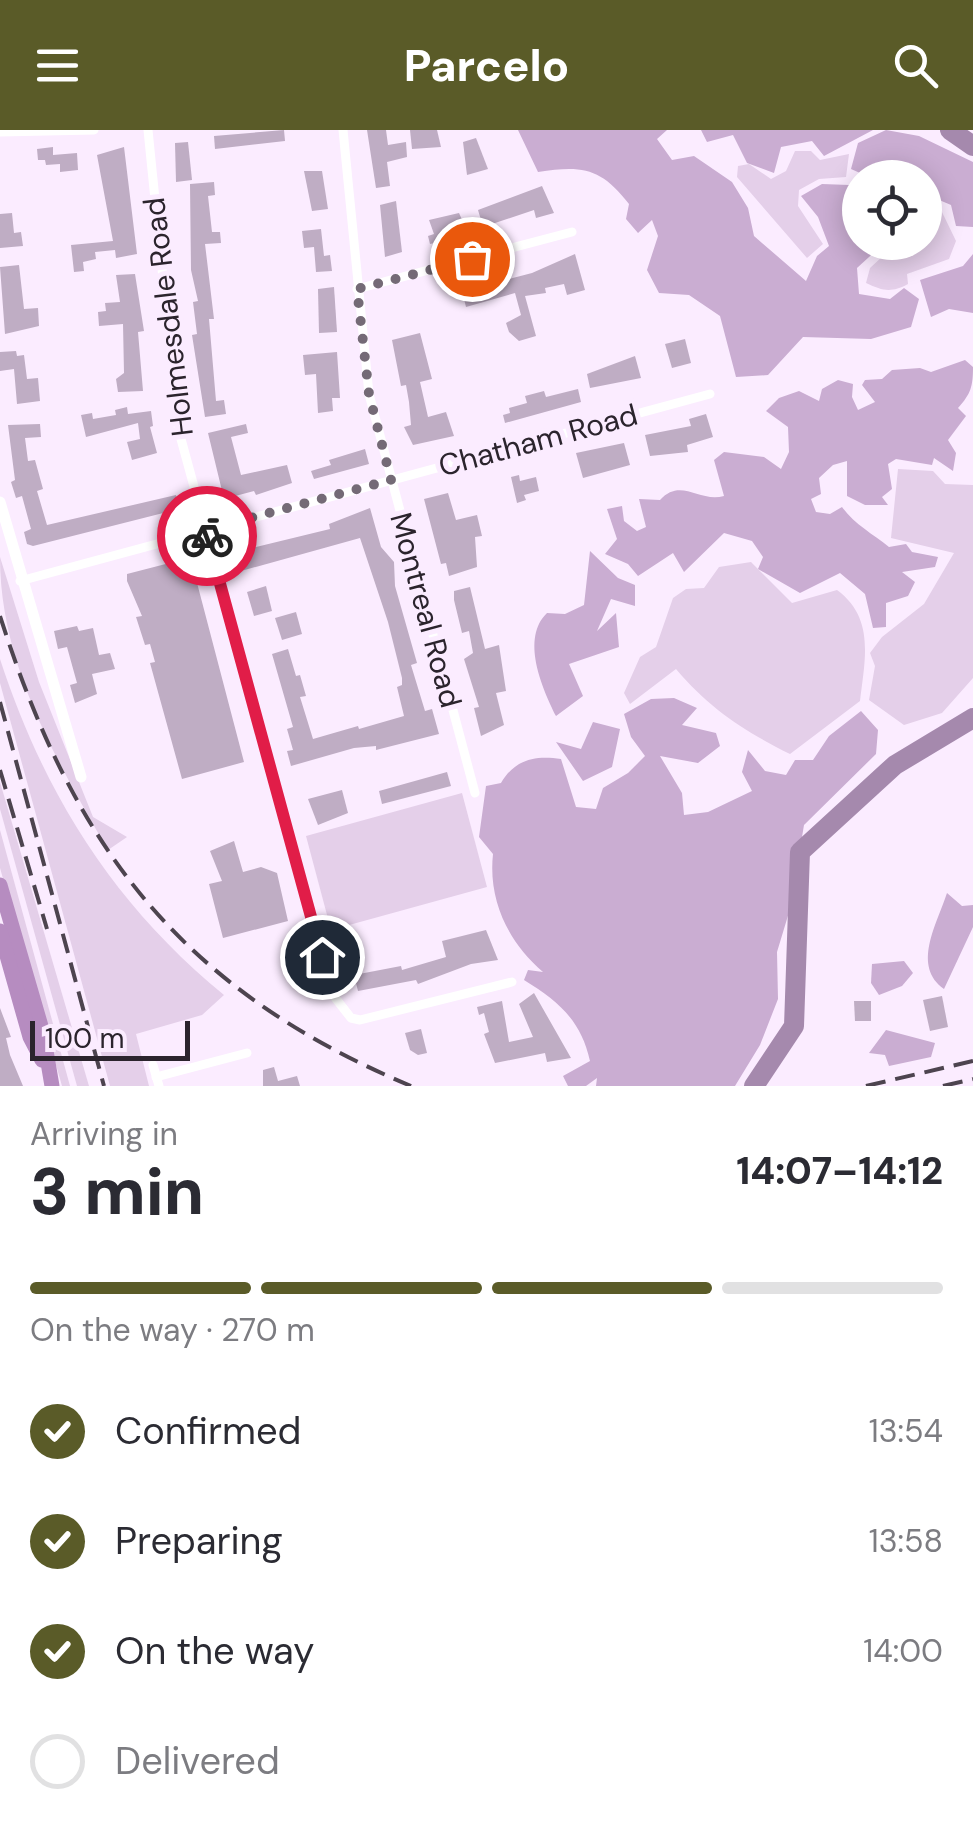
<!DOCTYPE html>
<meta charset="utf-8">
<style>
body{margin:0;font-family:"DM Sans",sans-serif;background:#f2f2f3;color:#2b2b33;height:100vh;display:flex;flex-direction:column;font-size:38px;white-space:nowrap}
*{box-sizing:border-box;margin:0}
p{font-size:32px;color:#7c7c81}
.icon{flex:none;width:55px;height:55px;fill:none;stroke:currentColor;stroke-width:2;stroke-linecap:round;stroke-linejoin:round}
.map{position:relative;height:956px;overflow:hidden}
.side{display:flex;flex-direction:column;background:#fff;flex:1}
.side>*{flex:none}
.tools{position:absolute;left:842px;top:30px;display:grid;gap:20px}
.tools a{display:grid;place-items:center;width:100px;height:100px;border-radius:50%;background:#fff;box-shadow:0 5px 25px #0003;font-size:50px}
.scale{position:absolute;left:30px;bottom:25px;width:160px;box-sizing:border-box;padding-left:10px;border:5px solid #2b242d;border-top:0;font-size:28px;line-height:35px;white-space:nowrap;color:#2b242d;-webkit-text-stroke:8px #fbecff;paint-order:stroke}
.pin{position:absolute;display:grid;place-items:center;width:85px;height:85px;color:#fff;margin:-42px;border:5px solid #fff;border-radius:50%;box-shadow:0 2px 10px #0007}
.courier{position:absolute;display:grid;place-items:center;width:100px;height:100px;margin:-50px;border:8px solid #e11d48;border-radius:50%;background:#fff;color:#222;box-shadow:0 2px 12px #0007}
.overview em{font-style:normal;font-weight:800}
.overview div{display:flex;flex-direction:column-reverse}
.overview{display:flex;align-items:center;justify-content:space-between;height:170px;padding:0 30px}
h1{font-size:65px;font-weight:800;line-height:75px}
.bar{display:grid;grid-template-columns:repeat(4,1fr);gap:15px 10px;align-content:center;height:120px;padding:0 30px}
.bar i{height:12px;border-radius:8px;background:#e1e1e2}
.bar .on{background:#5a5b28}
.bar p{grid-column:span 4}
ol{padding:0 30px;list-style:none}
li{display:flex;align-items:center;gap:30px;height:110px}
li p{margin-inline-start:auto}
li .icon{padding:10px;border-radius:50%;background:#5a5b28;color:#fff;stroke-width:4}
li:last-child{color:#7c7c81}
li i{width:55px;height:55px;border:5px solid #e1e1e2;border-radius:50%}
header{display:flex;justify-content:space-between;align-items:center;height:130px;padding:0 30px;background:#5a5b28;color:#fff;font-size:45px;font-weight:800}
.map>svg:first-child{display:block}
.green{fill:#e4cfe9}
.forest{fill:#caadd2}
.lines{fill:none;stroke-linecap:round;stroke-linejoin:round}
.river{stroke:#a589ad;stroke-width:20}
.building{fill:#bfadc4}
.minor{stroke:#fff;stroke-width:9}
.tertiary{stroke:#fff;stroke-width:11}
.trunk{stroke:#b68cc0;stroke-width:15}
.rail{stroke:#4d444f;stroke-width:4;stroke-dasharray:20 10;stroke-linecap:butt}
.done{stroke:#746a76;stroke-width:10;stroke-dasharray:0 18}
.route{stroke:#e11d48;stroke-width:12}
.labels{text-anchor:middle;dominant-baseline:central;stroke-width:10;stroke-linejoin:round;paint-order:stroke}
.street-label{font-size:30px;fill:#2b242d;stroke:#fbecff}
</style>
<header><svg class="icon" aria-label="menu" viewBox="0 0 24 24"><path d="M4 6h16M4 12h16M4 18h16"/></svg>Parcelo<svg class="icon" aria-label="search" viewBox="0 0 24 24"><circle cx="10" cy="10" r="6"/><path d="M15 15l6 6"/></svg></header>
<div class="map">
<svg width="973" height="956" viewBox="0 0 973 956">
<rect width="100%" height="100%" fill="#fbecff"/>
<g class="green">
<path d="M795 21H811L820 30 849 24 846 47 819 49 799 60 798 76 823 114 807 128 737 47 738 36 749 34 771 49 786 41Z"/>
<path d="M925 72 941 80 956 111 949 129 907 144 908 154C891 163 883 161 866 153L870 138 883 126V113L925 112Z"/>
<path d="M898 339 933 341 945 354 973 355V548L942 583 904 595 869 570 875 536 870 523 882 507 924 474 954 423 891 408Z"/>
<path d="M0 427 39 552 93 687 127 707 108 720C56 630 0 534 0 427Z"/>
<path d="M751 432 792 473 837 460C875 488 865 529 860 571L790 624C744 601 710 579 676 539L630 574 624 563 640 527 656 517 673 468 686 459 704 458 719 437Z"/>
<path d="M0 529C44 664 114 775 224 865L202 885 136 904 149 956H110L0 553Z"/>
<path d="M0 652 89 956H77L0 679Z"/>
<path d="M462 663 487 757 331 800 306 706Z"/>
<path d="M0 700 70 956H62L0 738Z"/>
</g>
<g class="forest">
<path d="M518 0H667L657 9 672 30 694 26 732 52 748 78 754 106 806 151 817 126 829 116 818 87 801 66 822 54 849 55 860 65V112L879 113 880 117 857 138 859 164 890 169 904 158 919 169 911 197 871 209 803 207 768 245 736 247 720 186 689 165 659 163 647 140 658 106 652 90 638 103 626 89 629 74C601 38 583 35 538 42Z"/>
<path d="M701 0H873L824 26 812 11 781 17 774 43 747 33 733 5 707 12Z"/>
<path d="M886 0 919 6 973 32V97L956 96 951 75 925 64V48L869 47 851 39 858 13Z"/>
<path d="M973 124V183L949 179 931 187 920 150 963 136Z"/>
<path d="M965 230 973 237C973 256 971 264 958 278L966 286 948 310 956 323 953 341 934 328 932 335 896 329 888 334 892 359 882 367 888 375H865L847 366V331L833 335 819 348 821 364 811 369 816 382 830 384 842 377C854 394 873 404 889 417L906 414 912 422 938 427 935 437 902 442 915 452 908 466 886 473V497L873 498 865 464 840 443 800 463 758 439 763 427 752 411 724 403 684 442 673 423 638 446 628 434 605 424 617 409 607 379 622 376 624 391 637 401 646 397 639 369 660 370C681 347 699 373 724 366L714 330 724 322 764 327 781 339 789 322 788 297 766 281 779 268 799 261 819 271 822 259 838 250 853 254 852 267 858 280 875 272 862 255 865 250 882 249 892 240 920 238 931 242Z"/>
<path d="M590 421 618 448 635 455V476L611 469 597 501 616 483 619 517 569 534 583 566 556 586C541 556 521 508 547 483L565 484 584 475Z"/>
<path d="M674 568 697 578 682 595 716 603 720 616 698 633 660 626 682 663 684 685 708 682 752 661 742 642 748 620 765 641 786 645 795 630H813L829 606 861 581 878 600 876 624 804 695 790 779 777 822 778 869 760 915 735 956H596L597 948 586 956H568L563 946 590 931C581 890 558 871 524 850L528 840 543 842C508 812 488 770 493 724L479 707 486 656 501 653C515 629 536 625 561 629L576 677 596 679 603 658 628 643 645 626 631 607 624 584 651 569Z"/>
<path d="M593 592 620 599 612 637 583 651 556 612 581 619Z"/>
<path d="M947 763 962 776 973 775V797L944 859C912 836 936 796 947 763Z"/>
<path d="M904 831 913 843 902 856 879 865 871 853 872 834Z"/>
<path d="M886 900 935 913 931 927 889 936 885 925 869 923Z"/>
</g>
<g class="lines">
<g class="river">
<path d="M950 0 973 16"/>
<path d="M754 956 794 896 800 722 895 635 973 588"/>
</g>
</g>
<g class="building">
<path d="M284 0 285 11 215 19 214 6Z"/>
<path d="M367 0H386L388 15 406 12 407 27 387 32 390 56 376 58Z"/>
<path d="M410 0H437L441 17 412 19Z"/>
<path d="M476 8 488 39 467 45 463 12Z"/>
<path d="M188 12 192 50 176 52 175 13Z"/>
<path d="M53 17V25L77 23 78 40 60 42V34L46 35 45 30H38L37 19Z"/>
<path d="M124 17 137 124 116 128 115 120 95 122 96 129 83 132 84 141 74 142 71 115 113 111 97 25Z"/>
<path d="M304 41H322L328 79 312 81Z"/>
<path d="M214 52 215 65 208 66 212 102H220L221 113 205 114 214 189H209L216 271 224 270 226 284 205 287 192 205 197 204 193 172 198 171 191 140 190 54Z"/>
<path d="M542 56 554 83 536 88 534 80 483 97 478 80Z"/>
<path d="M396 71 402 122 385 127 380 75Z"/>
<path d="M12 83 14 103 21 102 23 116 0 118V84Z"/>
<path d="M459 83 469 105 430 114 428 106 434 104 429 90Z"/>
<path d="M321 99 324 126 330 125 332 141 316 142 314 117 304 118 302 101Z"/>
<path d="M575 124 585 160 567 165 564 154 545 158 546 163 525 166 536 206 519 211 509 202 506 193 521 185 515 163 466 177 462 161 532 143Z"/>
<path d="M19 135 24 179 38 178 39 196 5 204 0 137Z"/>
<path d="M135 144 144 201 138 202 143 261 118 262 116 249 124 243 123 194 99 196 98 182 106 181 105 173 120 172 116 145Z"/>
<path d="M334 157 337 202 319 203 318 159Z"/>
<path d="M420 203 432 249 420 252 428 287 446 282 454 306 413 315 404 297 411 295 409 272 406 255 401 256 392 210Z"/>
<path d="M685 209 691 233 672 238 665 214Z"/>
<path d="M16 221 17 226 24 225 27 249 38 248 40 271 17 274 14 239 0 241V222Z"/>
<path d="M337 222 340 268H332L333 281 318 283 316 244 305 245 303 225Z"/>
<path d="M635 226 641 248 590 258 587 244Z"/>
<path d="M578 259 581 272 505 293 503 285 510 283 509 278 527 273 525 266 544 261 546 267Z"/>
<path d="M127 277 128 284 151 281 153 296 150 297 157 323 132 330 127 312 140 309 138 293 86 307 81 285 92 283 93 289 116 285 115 280Z"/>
<path d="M706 284 713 307 687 315 688 322 650 326 645 305 691 296 689 289Z"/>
<path d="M40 294 41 307 25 308 28 331 35 330 43 359 37 361 47 395 176 365 179 379 33 416 27 414 24 402 31 399 22 366 16 368 11 352 15 350 8 295Z"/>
<path d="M246 294 248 303 231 307 241 345 287 335 292 353 256 365 254 361 224 369 208 303Z"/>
<path d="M624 313 630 335 583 348 576 323Z"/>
<path d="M365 319 369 334 314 349 311 341 331 335 329 330Z"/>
<path d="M519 345 520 351 536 347 539 361 524 365 526 370 517 373 511 347Z"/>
<path d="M448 363 456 390 477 385 482 406 475 407 477 437 449 446 446 433 441 434 424 369Z"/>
<path d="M370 378 381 417 394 432 395 456 417 533 411 535 425 581 432 579 439 604 376 620V616L354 618 291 636 287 621 293 620 287 599 293 597 272 524 288 519 296 546 300 545 306 566 300 567 313 609 358 596 359 599 404 586 397 557 402 555V548L388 492 360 408 241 441 236 422 330 399 329 394Z"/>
<path d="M185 429 197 433 201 448 196 449 244 632 182 649 150 533 155 532 150 514 145 515 136 487 142 486 127 451V444Z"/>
<path d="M266 456 272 481 254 486 247 462Z"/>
<path d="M470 457 485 519 499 515 506 561 496 563 504 595 481 606 474 578 479 577 464 529 473 523 469 501 462 503 454 470V461Z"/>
<path d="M296 482 302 504 282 510 275 488Z"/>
<path d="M77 496 79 501 93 498 99 525 110 523 115 539 92 544 97 564 75 573 70 555 77 553 67 517 58 519 54 501Z"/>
<path d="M447 642 451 656 382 674 379 661Z"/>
<path d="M342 660 348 683 318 695 308 669Z"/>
<path d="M234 711 243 742 261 737 277 743 288 791 223 808 209 754 222 751 210 721Z"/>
<path d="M486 800 498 830 471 834 418 854 416 850 358 861 354 845 401 836 402 840 446 827 442 811Z"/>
<path d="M534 863 571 928 547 932 545 923 495 933 484 904 489 902 484 883 479 885 477 877 502 871 509 912 533 907 519 874Z"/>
<path d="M942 866 948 897 930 901 923 870Z"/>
<path d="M854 871H871V891H855Z"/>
<path d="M0 878 11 907 6 908 10 925 23 956H0Z"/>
<path d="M421 899 427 923 418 925 410 920 405 903Z"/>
<path d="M274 937 278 951 297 946 300 956H263V940Z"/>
</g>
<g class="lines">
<g class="minor">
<path d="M148 0 178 298 333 865 351 888 360 890 512 852"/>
<path d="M343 0 369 264 475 663"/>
<path d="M0 2 94 0"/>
<path d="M357 159 572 102"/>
<path d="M20 451 710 264"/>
<path d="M153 935 159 956"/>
<path d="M156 947 247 923"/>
</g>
<path class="tertiary" d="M0 372 81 647"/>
<g class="trunk">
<path d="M0 755 43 903 52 956"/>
<path d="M0 801 30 907 42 930"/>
</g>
<g class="rail">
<path d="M0 486C74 719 182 860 411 956"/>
<path d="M0 572 104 956"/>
<path d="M0 640 47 799"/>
<path d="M866 956 973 931"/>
<path d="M943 956 973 949"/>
</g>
</g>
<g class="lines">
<path class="done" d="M207 406 206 400 391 350 369 264 357 159 472 129"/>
<path class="route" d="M207 406 322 827"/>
</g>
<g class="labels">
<g class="street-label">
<text transform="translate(168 187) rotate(-97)">Holmesdale Road</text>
<text transform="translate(538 310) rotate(-15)">Chatham Road</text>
<text transform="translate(426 480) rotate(75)">Montreal Road</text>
</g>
</g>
</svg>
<div class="tools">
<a><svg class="icon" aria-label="locate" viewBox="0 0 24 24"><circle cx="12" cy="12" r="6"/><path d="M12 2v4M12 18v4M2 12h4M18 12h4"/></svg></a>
</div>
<div class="scale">100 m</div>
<div class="pin" style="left:472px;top:129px;background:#ea580c"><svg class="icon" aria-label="bag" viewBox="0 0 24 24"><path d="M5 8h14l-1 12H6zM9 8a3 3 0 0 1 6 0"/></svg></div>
<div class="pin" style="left:322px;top:827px;background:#1f2937"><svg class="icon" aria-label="home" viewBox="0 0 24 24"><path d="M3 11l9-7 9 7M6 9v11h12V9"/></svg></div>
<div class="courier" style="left:207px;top:406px"><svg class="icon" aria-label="bike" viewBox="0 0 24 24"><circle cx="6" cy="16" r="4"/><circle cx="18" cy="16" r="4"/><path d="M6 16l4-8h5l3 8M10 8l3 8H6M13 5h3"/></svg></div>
</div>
<section class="side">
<div class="overview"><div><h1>3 min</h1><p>Arriving in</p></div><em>14:07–14:12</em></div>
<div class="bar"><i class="on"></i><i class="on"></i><i class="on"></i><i></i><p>On the way · 270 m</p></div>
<ol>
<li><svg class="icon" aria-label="check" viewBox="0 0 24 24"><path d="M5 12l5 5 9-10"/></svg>Confirmed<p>13:54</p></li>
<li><svg class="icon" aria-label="check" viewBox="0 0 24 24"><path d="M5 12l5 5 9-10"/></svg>Preparing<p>13:58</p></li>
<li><svg class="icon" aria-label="check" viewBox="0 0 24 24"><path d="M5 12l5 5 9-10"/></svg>On the way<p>14:00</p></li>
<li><i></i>Delivered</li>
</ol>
</section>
